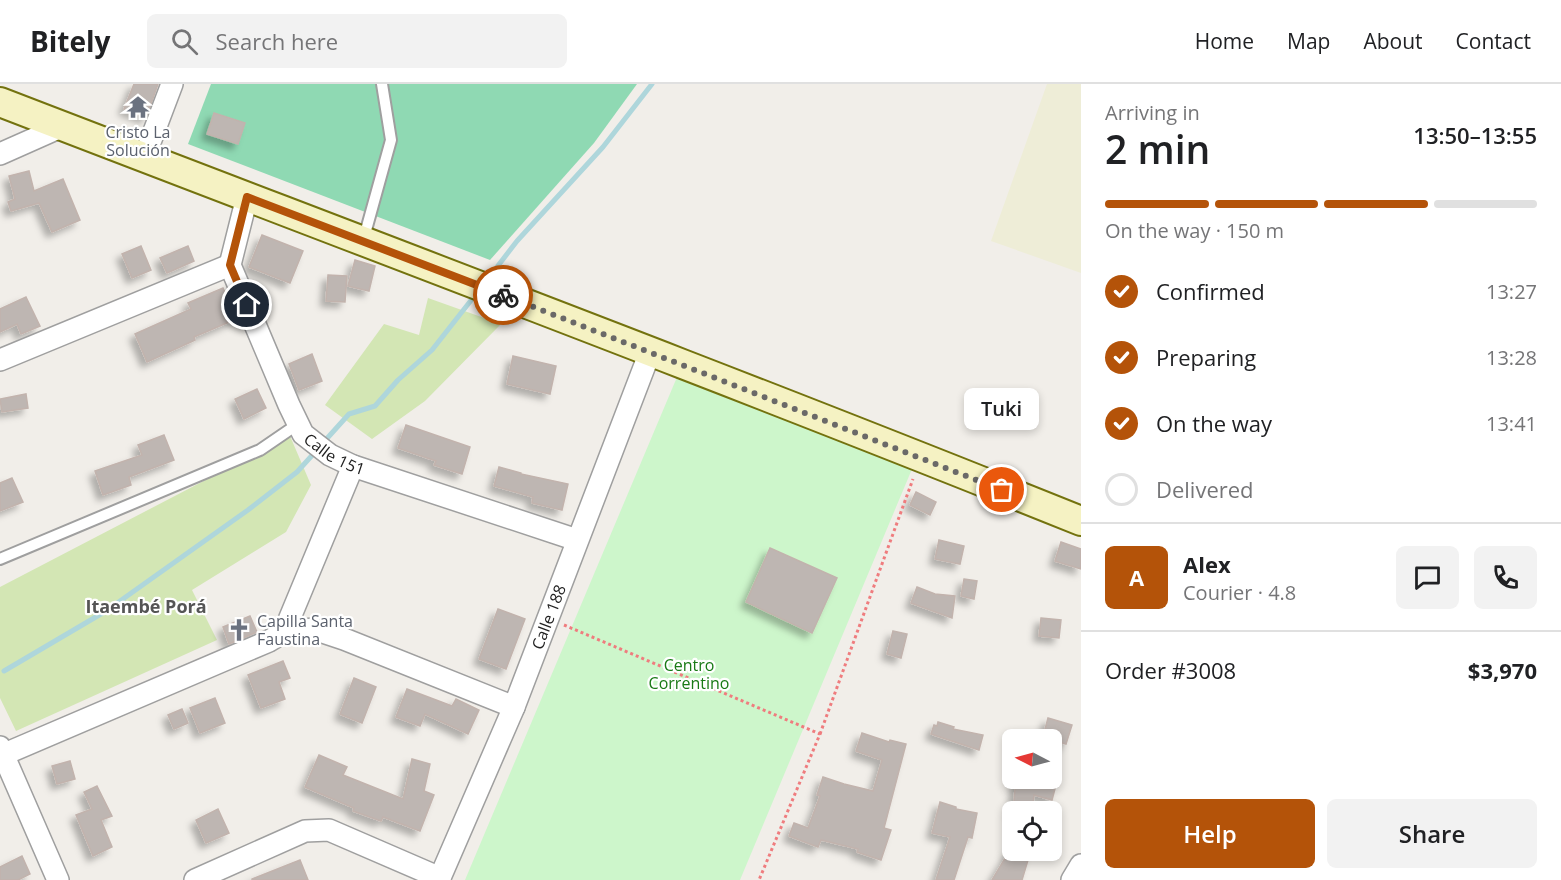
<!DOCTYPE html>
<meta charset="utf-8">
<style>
body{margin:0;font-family:"Open Sans",sans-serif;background:#f2f2f2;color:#202124;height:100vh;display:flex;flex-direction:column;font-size:22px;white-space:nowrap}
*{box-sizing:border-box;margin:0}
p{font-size:20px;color:#757577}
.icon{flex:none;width:33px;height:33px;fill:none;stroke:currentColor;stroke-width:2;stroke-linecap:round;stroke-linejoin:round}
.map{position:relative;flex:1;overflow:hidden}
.sheet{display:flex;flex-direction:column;background:#fff;width:480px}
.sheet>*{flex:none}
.needle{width:39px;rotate:276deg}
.tools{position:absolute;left:1002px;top:645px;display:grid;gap:12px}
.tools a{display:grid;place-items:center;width:60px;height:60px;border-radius:9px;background:#fff;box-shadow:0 3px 9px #0003;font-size:30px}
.pin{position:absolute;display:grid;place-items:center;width:51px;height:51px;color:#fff;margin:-26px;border:3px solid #fff;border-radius:50%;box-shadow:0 2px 6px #0007}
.courier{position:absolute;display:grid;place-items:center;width:60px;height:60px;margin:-30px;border:4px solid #b45309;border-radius:50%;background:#fff;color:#222;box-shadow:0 2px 8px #0007}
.bubble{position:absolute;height:42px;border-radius:9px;background:#fff;box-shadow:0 3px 9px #0003;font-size:20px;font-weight:600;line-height:42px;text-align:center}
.summary em{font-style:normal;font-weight:600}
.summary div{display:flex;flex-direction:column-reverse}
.summary{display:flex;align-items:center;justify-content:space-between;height:102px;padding:0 24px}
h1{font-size:39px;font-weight:600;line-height:45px}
.bar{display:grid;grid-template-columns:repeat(4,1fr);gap:9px 6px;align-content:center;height:72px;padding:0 24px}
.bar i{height:8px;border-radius:4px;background:#e0e0e0}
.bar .on{background:#b45309}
.bar p{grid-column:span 4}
.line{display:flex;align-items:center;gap:15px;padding:0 24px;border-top:2px solid #e0e0e0}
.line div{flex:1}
.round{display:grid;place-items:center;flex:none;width:63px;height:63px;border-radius:9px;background:#f2f2f2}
ol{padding:0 24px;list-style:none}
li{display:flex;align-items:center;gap:18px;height:66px}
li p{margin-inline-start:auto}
li .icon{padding:6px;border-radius:50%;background:#b45309;color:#fff;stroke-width:4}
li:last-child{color:#757577}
li i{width:33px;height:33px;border:3px solid #e0e0e0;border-radius:50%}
.action{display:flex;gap:12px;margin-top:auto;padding:12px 24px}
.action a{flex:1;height:69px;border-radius:9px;background:#b45309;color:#fff;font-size:24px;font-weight:600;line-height:69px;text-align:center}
.action a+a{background:#f2f2f2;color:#202124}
header{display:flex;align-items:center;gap:36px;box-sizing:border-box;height:84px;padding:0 30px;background:#fff;border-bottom:2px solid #e0e0e0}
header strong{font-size:28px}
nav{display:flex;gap:33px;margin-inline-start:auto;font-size:21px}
.search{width:420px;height:54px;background:#f2f2f2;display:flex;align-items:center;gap:15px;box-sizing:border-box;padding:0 21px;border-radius:9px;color:#757577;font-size:22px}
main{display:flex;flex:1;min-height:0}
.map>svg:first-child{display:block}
.farmland{fill:#eeedd7}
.grass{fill:#d3e6b4}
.park{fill:#cdf6cb}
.pitch{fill:#8fd9b3}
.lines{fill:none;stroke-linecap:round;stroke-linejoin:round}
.stream{stroke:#aed6db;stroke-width:5}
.building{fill:#beb6b2;stroke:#c2b3ad;stroke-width:1.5;filter:url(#shadow)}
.lane-casing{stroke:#9f9f9f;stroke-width:14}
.street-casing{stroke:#9f9f9f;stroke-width:24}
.secondary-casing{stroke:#73720e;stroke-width:32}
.path{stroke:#ef7c7e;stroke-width:3;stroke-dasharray:3 3;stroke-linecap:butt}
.lane{stroke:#fff;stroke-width:10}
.street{stroke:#fff;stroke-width:21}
.secondary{stroke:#f5f2c3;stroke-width:28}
.done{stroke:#6a6968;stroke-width:6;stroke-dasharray:0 10.8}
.route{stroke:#b45309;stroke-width:8}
.labels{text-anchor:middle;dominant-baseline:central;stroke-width:4.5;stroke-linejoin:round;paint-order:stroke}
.worship-label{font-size:16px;fill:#5b616d;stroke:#fff}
.street-label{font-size:16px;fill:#222;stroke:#fff}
.park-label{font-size:16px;fill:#197a15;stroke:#fff}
.neighbourhood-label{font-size:18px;font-weight:bold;fill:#555;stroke:#fff}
</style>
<header>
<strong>Bitely</strong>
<div class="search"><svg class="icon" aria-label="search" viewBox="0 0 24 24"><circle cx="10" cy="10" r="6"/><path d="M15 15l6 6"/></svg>Search here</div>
<nav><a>Home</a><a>Map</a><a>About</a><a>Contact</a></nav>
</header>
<main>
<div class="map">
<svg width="1081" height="796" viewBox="0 0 1081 796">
<defs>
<filter id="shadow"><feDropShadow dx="-5.5" dy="5.5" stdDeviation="3" flood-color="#0004"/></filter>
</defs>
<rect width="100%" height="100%" fill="#f1eee9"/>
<path class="farmland" d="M1047 0H1081V189L991 157Z"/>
<g class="grass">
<path d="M428 214 501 240 425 317 372 355 325 321 384 240 419 251Z"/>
<path d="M290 352 311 401 286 448 192 506 217 556 16 647 0 614V503Z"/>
</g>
<path class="park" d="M680 286 912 385 740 796H465Z"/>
<path class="pitch" d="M211 0H637L594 59 490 176 188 60Z"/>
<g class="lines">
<g class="stream">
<path d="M487 196 517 157 603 63 652 0"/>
<path d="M322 360 349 330 375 322 398 296 432 266 476 210"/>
<path d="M4 587 106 527 248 426 297 388 316 367"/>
</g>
</g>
<g class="building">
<path d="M134 0H158L146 34 124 25Z"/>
<path d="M214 29 245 39 238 60 207 50Z"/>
<path d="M29 87 34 107 63 95 80 136 52 148 39 119 11 127 8 118 15 115 9 92Z"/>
<path d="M262 151 303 167 290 199 249 183Z"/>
<path d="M141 162 151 186 132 194 122 170Z"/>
<path d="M188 162 194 177 167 189 160 174Z"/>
<path d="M355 176 375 182 369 207 348 202Z"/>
<path d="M328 191 347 192 345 218 326 217Z"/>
<path d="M223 204 236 235 194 253 195 256 147 278 135 250 191 225 188 219Z"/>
<path d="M26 213 40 242 21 250 17 240 0 248V225Z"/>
<path d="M312 270 322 297 299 306 289 280Z"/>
<path d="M513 272 556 282 550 310 507 300Z"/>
<path d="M257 305 266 324 244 335 235 315Z"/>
<path d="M26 310 28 324 2 328 0 315Z"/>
<path d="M406 341 470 363 462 390 434 381 436 377 398 364Z"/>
<path d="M164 351 174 376 129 393 131 401 103 411 95 387 142 371 138 361Z"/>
<path d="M499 383 521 389V390L568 400 562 426 532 419 533 413 494 402Z"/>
<path d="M12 394 23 418 0 427V399Z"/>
<path d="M916 408 936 418 930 431 910 421Z"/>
<path d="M939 456 964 462 960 480 935 475Z"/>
<path d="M1061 458 1081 465V485L1055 477Z"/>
<path d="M770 464 837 494 812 549 746 518Z"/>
<path d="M964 495 977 497 974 515 961 512Z"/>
<path d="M917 503 935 510 955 512 952 534 911 519Z"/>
<path d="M498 525 525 535 506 585 479 575Z"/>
<path d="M250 532 257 548 229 560 223 543Z"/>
<path d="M1041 534 1061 536 1059 554 1039 552Z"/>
<path d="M893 547 907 550 901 574 887 570Z"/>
<path d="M283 577 290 594 279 598 285 615 261 624 248 591Z"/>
<path d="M354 594 376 603 362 639 340 630Z"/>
<path d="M407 605 452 622 456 615 479 626 468 650 425 630 420 642 396 633Z"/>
<path d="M215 614 225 639 200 649 190 624Z"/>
<path d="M182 625 188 639 174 645 168 631Z"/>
<path d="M1048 634 1072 641 1066 660 1043 653Z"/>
<path d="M938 638 954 643 953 645 983 651 979 666 931 650 934 641 937 642Z"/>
<path d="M862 649 889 658 890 656 906 660 884 744 891 746 881 776 857 768 858 765 821 756 818 763 789 752 794 739 808 744 820 712 817 711 823 693 844 700 873 707 882 676 856 667Z"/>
<path d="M319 671 347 683 343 691 403 715 412 675 430 680 424 707 434 711 420 747 383 733 381 737 353 727 354 724 305 703Z"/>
<path d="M70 677 75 695 57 700 52 682Z"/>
<path d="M1016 694H1026L1056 701 1052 716 1034 711 1032 728H1013Z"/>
<path d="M97 702 112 732 101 736 112 763 93 772 76 731 92 725 84 708Z"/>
<path d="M940 718 956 723V725L977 729 972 754 968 753 954 796H936L950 753 932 749Z"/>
<path d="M218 725 229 749 206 759 196 736Z"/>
<path d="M1010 766H1031L1022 796H992Z"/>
<path d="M22 772 30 790 18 796H0V783Z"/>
<path d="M300 776 308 796H252V795Z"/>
</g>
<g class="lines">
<g class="lane-casing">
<g id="lane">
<path d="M363 157 391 56 382 0"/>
<path d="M0 475 260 366 298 340"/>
</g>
</g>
<g class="street-casing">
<g id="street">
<path d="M0 70 63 42"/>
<path d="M144 74 172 0"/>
<path id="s1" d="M247 113 230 181 289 321 303 350 330 371 353 382 577 456"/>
<path d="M0 276 230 181"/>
<path d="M284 548 353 382"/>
<path d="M0 663 58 796"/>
<path d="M0 672 269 557 284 548 314 545 344 555 514 623"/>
<path d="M195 796 305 747 329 746 440 794"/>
<path id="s2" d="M439 796 514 623 650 268"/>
<path d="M1072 796 1081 781"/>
</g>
</g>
<g class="secondary-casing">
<path id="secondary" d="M0 18C361 157 723 293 1081 437"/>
</g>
<g class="path">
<path d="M564 541 820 650 759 796"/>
<path d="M820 650 913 395"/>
</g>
<use href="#lane" class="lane"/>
<use href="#street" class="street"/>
<use href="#secondary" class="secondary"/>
</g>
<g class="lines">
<path class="done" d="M503 211 1002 406"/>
<path class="route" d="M247 221 230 181 247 113 503 211"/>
</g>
<defs>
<g id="temple-bare" transform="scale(1.8)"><path d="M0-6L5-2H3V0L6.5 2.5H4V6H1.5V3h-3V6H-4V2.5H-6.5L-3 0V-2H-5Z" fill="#6b7280" stroke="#fff" stroke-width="2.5" paint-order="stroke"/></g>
<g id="church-bare" transform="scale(1.8)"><path d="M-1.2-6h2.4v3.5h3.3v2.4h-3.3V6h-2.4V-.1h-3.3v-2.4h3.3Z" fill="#6b7280" stroke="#fff" stroke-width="2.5" paint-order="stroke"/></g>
</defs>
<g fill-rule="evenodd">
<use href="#temple-bare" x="138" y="23"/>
<use href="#church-bare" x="239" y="546"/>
</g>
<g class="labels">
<g class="worship-label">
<text x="138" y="48">Cristo La<tspan x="138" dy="18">Solución</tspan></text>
<text x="257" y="537" text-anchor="start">Capilla Santa<tspan x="257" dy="18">Faustina</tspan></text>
</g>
<g class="street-label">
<text stroke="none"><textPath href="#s1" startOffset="292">Calle 151</textPath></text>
<text stroke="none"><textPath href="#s2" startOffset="285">Calle 188</textPath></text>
</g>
<g class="park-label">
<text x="689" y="581">Centro<tspan x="689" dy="18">Correntino</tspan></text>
</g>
<g class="neighbourhood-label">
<text x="146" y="522">Itaembé Porá</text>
</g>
</g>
</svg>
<div class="tools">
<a><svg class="needle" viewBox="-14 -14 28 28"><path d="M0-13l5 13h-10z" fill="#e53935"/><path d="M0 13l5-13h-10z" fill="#757577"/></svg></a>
<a><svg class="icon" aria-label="locate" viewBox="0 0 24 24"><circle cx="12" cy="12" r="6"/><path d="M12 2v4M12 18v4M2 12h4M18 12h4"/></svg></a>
</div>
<div class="pin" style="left:1002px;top:406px;background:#ea580c"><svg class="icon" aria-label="bag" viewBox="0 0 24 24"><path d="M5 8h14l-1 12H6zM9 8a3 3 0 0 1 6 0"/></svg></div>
<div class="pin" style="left:247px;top:221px;background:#1f2937"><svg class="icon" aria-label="home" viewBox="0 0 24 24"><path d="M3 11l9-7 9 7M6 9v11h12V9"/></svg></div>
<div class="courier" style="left:503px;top:211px"><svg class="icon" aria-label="bike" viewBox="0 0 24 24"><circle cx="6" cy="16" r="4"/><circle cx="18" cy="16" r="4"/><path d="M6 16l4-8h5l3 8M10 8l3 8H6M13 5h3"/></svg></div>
<div class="bubble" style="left:964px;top:304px;width:75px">Tuki</div>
</div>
<section class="sheet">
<div class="summary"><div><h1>2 min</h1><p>Arriving in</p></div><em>13:50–13:55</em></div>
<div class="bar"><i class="on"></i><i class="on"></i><i class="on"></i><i></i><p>On the way · 150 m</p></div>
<ol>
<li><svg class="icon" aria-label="check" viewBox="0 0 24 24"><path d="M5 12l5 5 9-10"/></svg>Confirmed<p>13:27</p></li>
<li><svg class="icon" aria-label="check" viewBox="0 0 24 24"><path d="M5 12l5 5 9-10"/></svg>Preparing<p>13:28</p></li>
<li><svg class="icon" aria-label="check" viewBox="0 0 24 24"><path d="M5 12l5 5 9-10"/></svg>On the way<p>13:41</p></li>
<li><i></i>Delivered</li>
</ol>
<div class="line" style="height:108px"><b class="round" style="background:#b45309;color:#fff">A</b><div><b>Alex</b><p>Courier · 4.8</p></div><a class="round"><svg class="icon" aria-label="chat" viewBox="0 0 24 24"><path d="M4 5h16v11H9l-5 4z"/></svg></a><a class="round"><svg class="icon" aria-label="phone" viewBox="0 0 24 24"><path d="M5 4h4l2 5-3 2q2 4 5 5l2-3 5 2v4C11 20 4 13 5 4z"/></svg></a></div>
<div class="line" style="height:78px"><div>Order #3008</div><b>$3,970</b></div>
<div class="action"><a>Help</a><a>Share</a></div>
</section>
</main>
